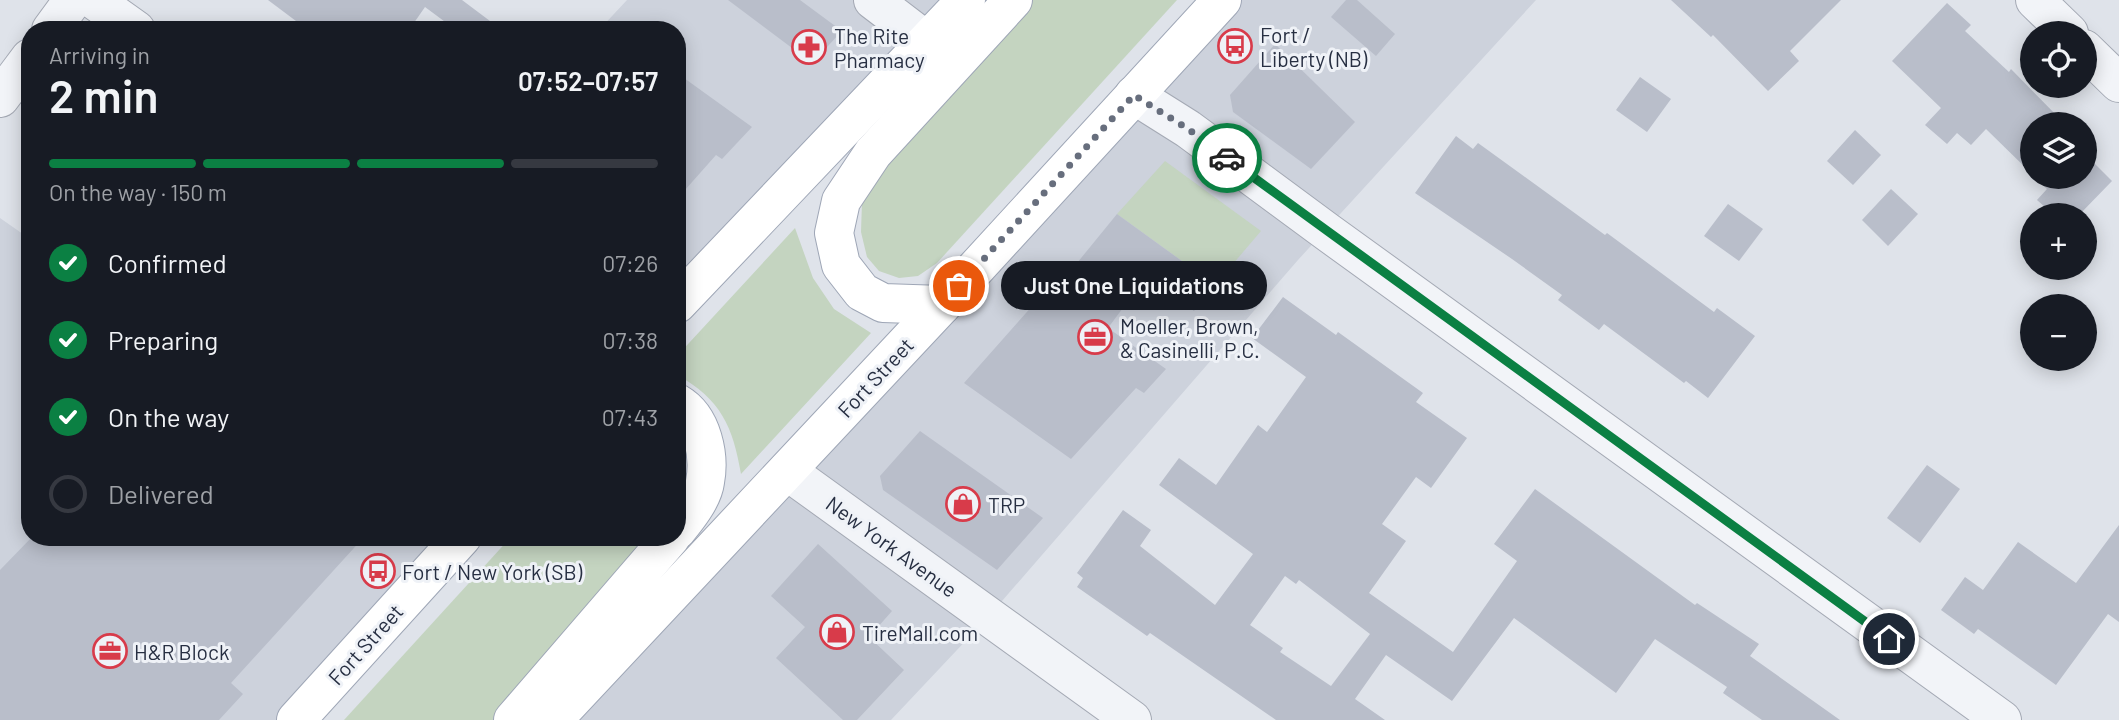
<!DOCTYPE html>
<meta charset="utf-8">
<style>
body{margin:0;font-family:Barlow,sans-serif;background:#20242c;color:#f1f3f6;height:100vh;display:flex;flex-direction:column;font-size:26px;white-space:nowrap}
*{box-sizing:border-box;margin:0}
p{font-size:23px;color:#9ea1a6}
.icon{flex:none;width:38px;height:38px;fill:none;stroke:currentColor;stroke-width:2;stroke-linecap:round;stroke-linejoin:round}
.map{position:relative;flex:1;overflow:hidden}
.side{position:absolute;left:21px;top:21px;width:665px;height:525px;display:flex;flex-direction:column;background:#171b24;border-radius:28px;box-shadow:0 4px 18px #0003}
.side>*{flex:none}
.tools{position:absolute;left:2020px;top:21px;display:grid;gap:14px}
.tools a{display:grid;place-items:center;width:77px;height:77px;border-radius:50%;background:#171b24;box-shadow:0 4px 18px #0003;font-size:35px}
.pin{position:absolute;display:grid;place-items:center;width:60px;height:60px;color:#fff;margin:-30px;border:4px solid #fff;border-radius:50%;box-shadow:0 2px 7px #0007}
.courier{position:absolute;display:grid;place-items:center;width:70px;height:70px;margin:-35px;border:5px solid #0b8043;border-radius:50%;background:#fff;color:#222;box-shadow:0 2px 9px #0007}
.bubble{position:absolute;height:49px;border-radius:24px;background:#171b24;box-shadow:0 4px 18px #0003;font-size:23px;font-weight:600;line-height:49px;text-align:center}
.head em{font-style:normal;font-weight:600}
.head div{display:flex;flex-direction:column-reverse}
.head{display:flex;align-items:center;justify-content:space-between;height:119px;padding:0 28px}
h1{font-size:46px;font-weight:600;line-height:52px}
.bar{display:grid;grid-template-columns:repeat(4,1fr);gap:10px 7px;align-content:center;height:84px;padding:0 28px}
.bar i{height:9px;border-radius:5px;background:#363941}
.bar .active{background:#0b8043}
.bar p{grid-column:span 4}
ol{padding:0 28px;list-style:none}
li{display:flex;align-items:center;gap:21px;height:77px}
li p{margin-inline-start:auto}
li .icon{padding:7px;border-radius:50%;background:#0b8043;color:#fff;stroke-width:4}
li:last-child{color:#9ea1a6}
li i{width:38px;height:38px;border:4px solid #363941;border-radius:50%}
.map>svg:first-child{display:block}
.built{fill:#cdd2dc}
.green{fill:#c4d4c0}
.building{fill:#b9beca;fill-rule:evenodd}
.lines{fill:none;stroke-linecap:round;stroke-linejoin:round}
.street-casing{stroke:#a4a9b4;stroke-width:40}
.primary-casing{stroke:#9ea6b6;stroke-width:40}
.street{stroke:#f2f4f8;stroke-width:38}
.primary{stroke:#fff;stroke-width:38}
.done{stroke:#676e7d;stroke-width:7;stroke-dasharray:0 12.6}
.route{stroke:#0b8043;stroke-width:9}
.labels{text-anchor:middle;dominant-baseline:central;stroke-width:6;stroke-linejoin:round;paint-order:stroke}
.poi-label{font-size:21px;fill:#272f42;stroke:#eff2f7;text-anchor:start}
.street-label{font-size:21px;fill:#272f42;stroke:#eff2f7}
</style>
<div class="map">
<svg width="2119" height="720" viewBox="0 0 2119 720">
<rect width="100%" height="100%" fill="#dfe3ea"/>
<g class="built">
<path d="M627 0H966L677 304V30H599Z"/>
<path d="M1222 0H1536L1298 260 989 616 891 720H553Z"/>
<path d="M0 218 30 239V537H462L296 720H0Z"/>
</g>
<g class="green">
<path d="M1025 0H1177L937 263 918 276 899 278 879 271 867 257 861 232 862 202 874 170Z"/>
<path d="M1165 161 1261 231 1215 285 1117 214Z"/>
<path d="M795 228 813 278 834 309 871 333 741 474C733 427 721 399 677 375V356Z"/>
<path d="M511 537H657L495 720H344Z"/>
</g>
<g class="building">
<path d="M268 0H462L502 30H456L425 7 409 30H308Z"/>
<path d="M728 0H800L842 31 812 63Z"/>
<path d="M1346 0H1357L1395 34 1376 56 1331 17Z"/>
<path d="M1671 0H1841L1790 51 1799 61 1768 91 1713 35 1711 37Z"/>
<path d="M1947 3 1971 25 1965 31 2009 72 2011 69 2064 123 2032 124V174L1986 129 1971 145 1957 133 1947 144 1925 125 1941 108 1892 61Z"/>
<path d="M1275 44 1355 122 1311 169 1233 112 1230 95Z"/>
<path d="M677 73 752 127 722 159 716 155 677 199Z"/>
<path d="M1640 77 1671 99 1647 132 1616 110Z"/>
<path d="M1855 130 1881 155 1853 185 1827 161Z"/>
<path d="M1456 136 1473 149 1478 143 1605 235 1607 233 1714 312 1717 308 1755 336 1708 398 1686 381 1684 383 1604 324 1599 330 1558 300 1562 295 1512 259 1415 193Z"/>
<path d="M2084 153 2112 181 2079 215H2054L2037 200 2047 189 2034 177H2084Z"/>
<path d="M1891 189 1918 214 1888 246 1862 220Z"/>
<path d="M1728 204 1763 229 1739 261 1704 236Z"/>
<path d="M1117 214 1215 285 1194 311 1146 277 1108 328 1166 369 1144 393 1136 388 1071 459 964 383 1050 286 1055 290Z"/>
<path d="M1283 297 1336 335 1338 332 1423 393 1416 402 1467 438 1431 488 1416 477 1382 524 1406 541 1369 593 1453 652 1517 561 1494 544 1535 489 1695 605 1697 603 1759 644 1750 656 1840 720H1762L1723 693 1727 687 1655 639 1616 693 1514 618 1452 701 1386 655 1355 699 1385 720H1276L1150 633 1147 636 1077 587 1083 578 1077 573 1123 510 1151 530 1140 546 1215 605 1253 554 1159 485 1179 458 1216 485 1258 425 1267 432 1306 377 1252 338ZM1285 576 1296 584 1299 580 1370 634 1331 686 1280 652 1283 648 1250 625Z"/>
<path d="M920 431 1043 518 997 570 883 490 880 476Z"/>
<path d="M1927 465 1960 489 1920 543 1887 518Z"/>
<path d="M2119 525V622L2108 614 2056 685 1978 629 1974 634 1941 610 1965 577 1983 590 2018 542 2076 583Z"/>
<path d="M32 537H364L231 683 243 694 219 720H0V570Z"/>
<path d="M818 544 892 611 869 637 904 670 857 720H843L776 658 805 627 771 596Z"/>
</g>
<g class="lines">
<g class="street-casing">
<g id="street">
<path d="M94 0 136 30"/>
<path d="M873 0 928 42"/>
<path d="M2035 0 2069 33"/>
<path d="M51 30 73 0"/>
<path d="M2084 49 2119 83"/>
<path d="M1134 95 1188 129 1326 231 2002 720"/>
<path d="M0 98 30 58"/>
<path d="M787 471 1132 720"/>
</g>
</g>
<g class="primary-casing">
<g id="primary">
<path d="M677 304 966 0"/>
<path d="M942 305 883 303 862 292 841 265 834 233 841 201 873 153 1013 0"/>
<path d="M677 403C703 418 710 456 705 482 703 498 687 518 677 530"/>
<path d="M296 720 462 537"/>
<path d="M513 720 671 537"/>
<path d="M553 720 942 305 1222 0"/>
</g>
</g>
<use href="#street" class="street"/>
<use href="#primary" class="primary"/>
</g>
<g class="lines">
<path class="done" d="M959 286 1134 95 1188 129 1227 158"/>
<path class="route" d="M1227 158 1889 639"/>
</g>
<defs>
<g id="bus-ring" transform="scale(1.75)"><circle r="9.5" fill="#eff2f7" stroke="#d83b4a" stroke-width="1.5"/><path d="M-5-6H5V4H4V6H2V4H-2V6H-4V4H-5ZM-3.5-4V0h7V-4ZM-3.5 1.2v1.5H-2V1.2ZM2 1.2v1.5H3.5V1.2Z" fill="#d83b4a"/></g>
<g id="pharmacy-ring" transform="scale(1.75)"><circle r="9.5" fill="#eff2f7" stroke="#d83b4a" stroke-width="1.5"/><path d="M-2-6h4v4h4v4h-4v4h-4v-4h-4v-4h4Z" fill="#d83b4a"/></g>
<g id="office-ring" transform="scale(1.75)"><circle r="9.5" fill="#eff2f7" stroke="#d83b4a" stroke-width="1.5"/><path d="M-6-3h4V-5.5h4V-3h4V5H-6ZM-1-4.5V-3h2v-1.5ZM-6 0V1H6V0Z" fill="#d83b4a"/></g>
<g id="shop-ring" transform="scale(1.75)"><circle r="9.5" fill="#eff2f7" stroke="#d83b4a" stroke-width="1.5"/><path d="M-5-2.5h2.3a2.7 3.5 0 0 1 5.4 0H5L5.5 6h-11ZM-1.5-2.5h3a1.5 2.3 0 0 0-3 0Z" fill="#d83b4a"/></g>
</defs>
<g fill-rule="evenodd">
<use href="#bus-ring" x="1235" y="46"/>
<use href="#pharmacy-ring" x="809" y="47"/>
<use href="#office-ring" x="1095" y="337"/>
<use href="#shop-ring" x="963" y="504"/>
<use href="#bus-ring" x="378" y="571"/>
<use href="#shop-ring" x="837" y="632"/>
<use href="#office-ring" x="110" y="651"/>
</g>
<g class="labels">
<g class="poi-label">
<text x="1260" y="34">Fort /<tspan x="1260" dy="24">Liberty (NB)</tspan></text>
<text x="834" y="35">The Rite<tspan x="834" dy="24">Pharmacy</tspan></text>
<text x="1120" y="325">Moeller, Brown,<tspan x="1120" dy="24">&amp; Casinelli, P.C.</tspan></text>
<text x="988" y="504">TRP</text>
<text x="402" y="571">Fort / New York (SB)</text>
<text x="862" y="632">TireMall.com</text>
<text x="134" y="651">H&amp;R Block</text>
</g>
<g class="street-label">
<text transform="translate(875 377) rotate(-47)">Fort Street</text>
<text transform="translate(892 546) rotate(36)">New York Avenue</text>
<text transform="translate(365 644) rotate(-48)">Fort Street</text>
</g>
</g>
</svg>
<div class="tools">
<a><svg class="icon" aria-label="locate" viewBox="0 0 24 24"><circle cx="12" cy="12" r="6"/><path d="M12 2v4M12 18v4M2 12h4M18 12h4"/></svg></a>
<a><svg class="icon" aria-label="layers" viewBox="0 0 24 24"><path d="M12 4l9 5-9 5-9-5zM3 14l9 5 9-5"/></svg></a>
<a>+</a>
<a>−</a>
</div>
<div class="pin" style="left:959px;top:286px;background:#ea580c"><svg class="icon" aria-label="bag" viewBox="0 0 24 24"><path d="M5 8h14l-1 12H6zM9 8a3 3 0 0 1 6 0"/></svg></div>
<div class="pin" style="left:1889px;top:639px;background:#1f2937"><svg class="icon" aria-label="home" viewBox="0 0 24 24"><path d="M3 11l9-7 9 7M6 9v11h12V9"/></svg></div>
<div class="courier" style="left:1227px;top:158px"><svg class="icon" aria-label="car" viewBox="0 0 24 24"><path d="M5 17H2v-5l4-1 3-4h7l3 4 3 1v5h-3M9 17h6M6 11h13"/><circle cx="7" cy="17" r="2"/><circle cx="17" cy="17" r="2"/></svg></div>
<div class="bubble" style="left:1001px;top:261px;width:266px">Just One Liquidations</div>
<section class="side">
<div class="head"><div><h1>2 min</h1><p>Arriving in</p></div><em>07:52–07:57</em></div>
<div class="bar"><i class="active"></i><i class="active"></i><i class="active"></i><i></i><p>On the way · 150 m</p></div>
<ol>
<li><svg class="icon" aria-label="check" viewBox="0 0 24 24"><path d="M5 12l5 5 9-10"/></svg>Confirmed<p>07:26</p></li>
<li><svg class="icon" aria-label="check" viewBox="0 0 24 24"><path d="M5 12l5 5 9-10"/></svg>Preparing<p>07:38</p></li>
<li><svg class="icon" aria-label="check" viewBox="0 0 24 24"><path d="M5 12l5 5 9-10"/></svg>On the way<p>07:43</p></li>
<li><i></i>Delivered</li>
</ol>
</section>
</div>
